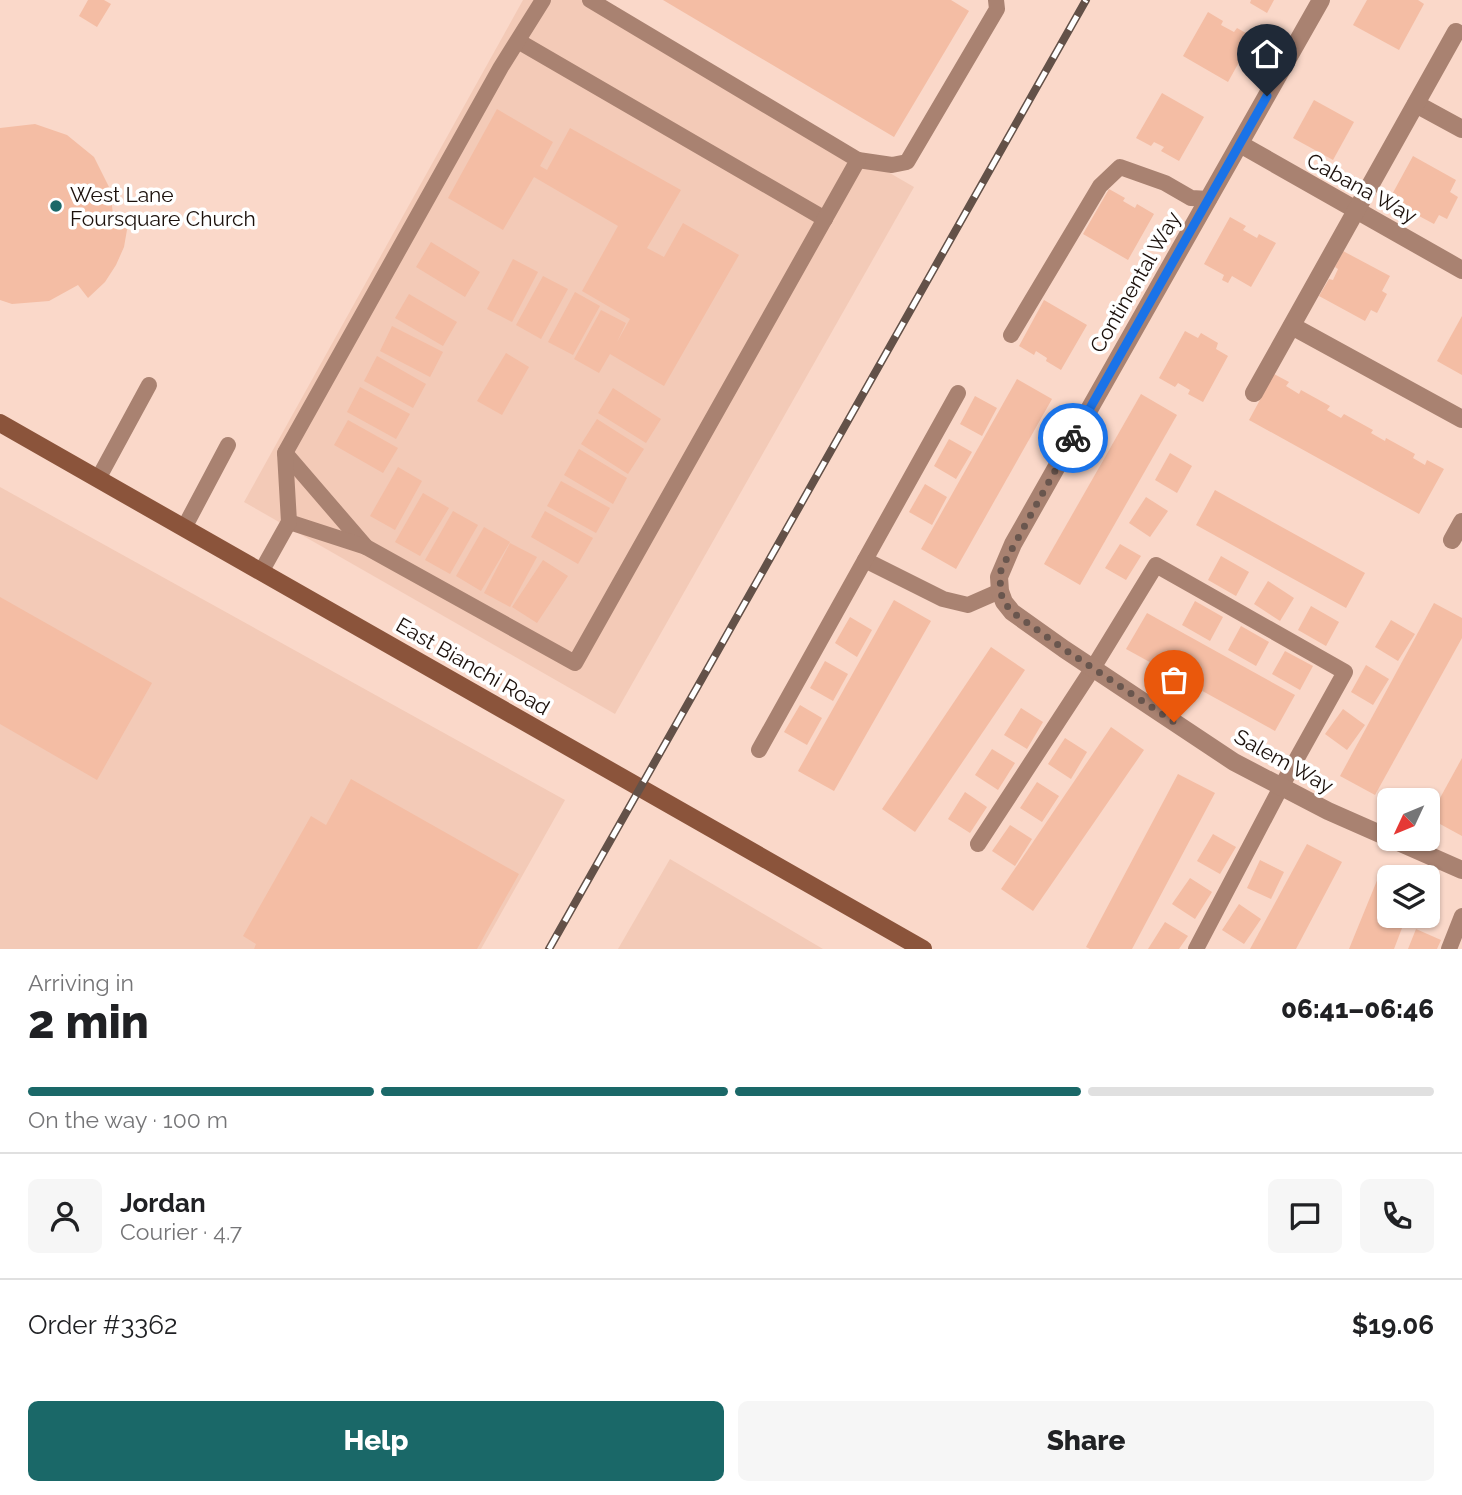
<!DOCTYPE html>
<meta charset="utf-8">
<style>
body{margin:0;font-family:Raleway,sans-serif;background:#f6f6f6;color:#202124;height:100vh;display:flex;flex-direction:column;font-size:26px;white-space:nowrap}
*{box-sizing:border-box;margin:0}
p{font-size:23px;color:#757577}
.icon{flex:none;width:38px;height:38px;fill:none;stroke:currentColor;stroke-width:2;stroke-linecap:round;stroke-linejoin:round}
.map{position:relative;height:949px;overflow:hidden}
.side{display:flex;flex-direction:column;background:#fff;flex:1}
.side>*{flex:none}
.needle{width:46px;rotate:226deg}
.fabs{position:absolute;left:1377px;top:788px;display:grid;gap:14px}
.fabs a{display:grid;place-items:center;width:63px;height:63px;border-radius:10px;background:#fff;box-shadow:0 2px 5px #0004;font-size:35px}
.pin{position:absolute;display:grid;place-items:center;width:60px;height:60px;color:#fff;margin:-72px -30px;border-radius:50% 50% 50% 0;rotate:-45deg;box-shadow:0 0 7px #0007}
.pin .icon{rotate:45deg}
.courier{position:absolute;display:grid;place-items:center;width:70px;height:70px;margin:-35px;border:5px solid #1a73e8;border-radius:50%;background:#fff;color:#222;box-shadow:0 2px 9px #0007}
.overview em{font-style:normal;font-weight:800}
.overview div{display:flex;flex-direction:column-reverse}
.overview{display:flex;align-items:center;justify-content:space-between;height:119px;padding:0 28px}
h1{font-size:46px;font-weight:800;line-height:52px}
.bar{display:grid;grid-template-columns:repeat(4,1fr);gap:10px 7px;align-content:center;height:84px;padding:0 28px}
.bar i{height:9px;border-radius:5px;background:#e0e0e0}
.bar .current{background:#1a6868}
.bar p{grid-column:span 4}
.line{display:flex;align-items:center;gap:18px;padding:0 28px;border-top:2px solid #e0e0e0}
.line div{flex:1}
.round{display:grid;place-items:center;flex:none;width:74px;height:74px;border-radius:10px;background:#f6f6f6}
.button{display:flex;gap:14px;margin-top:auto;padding:14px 28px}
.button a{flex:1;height:80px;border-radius:10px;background:#1a6868;color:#fff;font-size:28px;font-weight:800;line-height:80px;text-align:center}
.button a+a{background:#f6f6f6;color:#202124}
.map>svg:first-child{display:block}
.built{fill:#f3cab7}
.building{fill:#f4bda4}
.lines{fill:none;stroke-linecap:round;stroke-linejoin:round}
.lane{stroke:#a98271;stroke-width:16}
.street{stroke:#a98271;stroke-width:18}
.secondary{stroke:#8b543b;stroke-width:18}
.rail-casing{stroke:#635148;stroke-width:8}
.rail{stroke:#fff;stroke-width:5;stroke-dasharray:16;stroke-linecap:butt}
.done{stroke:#69564e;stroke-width:7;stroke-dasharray:0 12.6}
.route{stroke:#1a73e8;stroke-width:9}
.poi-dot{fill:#1a6868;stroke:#fff;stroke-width:2.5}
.labels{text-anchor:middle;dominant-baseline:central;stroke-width:7;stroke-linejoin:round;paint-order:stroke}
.street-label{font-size:21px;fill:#1b100b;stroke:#fff}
.poi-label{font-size:21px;fill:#1b100b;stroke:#fff;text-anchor:start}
</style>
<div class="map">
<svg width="1462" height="949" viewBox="0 0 1462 949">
<rect width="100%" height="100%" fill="#fad8c9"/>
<g class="built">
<path d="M523 0H590L914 187 615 714 244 502Z"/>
<path d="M0 487 565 800 481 949H0Z"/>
<path d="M670 859 823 949H618Z"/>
</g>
<g class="building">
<path d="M88 0H104L111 4 97 27 79 16Z"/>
<path d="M663 0H951L969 11 894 137Z"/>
<path d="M1251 0H1274L1267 13 1250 3Z"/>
<path d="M1367 0H1418L1424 4 1399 50 1353 25Z"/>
<path d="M1208 12 1223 21 1221 25 1234 32 1237 28 1253 37 1228 82 1183 56Z"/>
<path d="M1162 93 1204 117 1179 161 1161 151 1164 147 1154 142 1151 146 1136 138Z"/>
<path d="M1314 100 1354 122 1333 160 1293 138Z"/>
<path d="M497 109 553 142 540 166 547 170 570 128 681 190 647 248 664 257 683 223 739 255 664 386 610 354 599 373 574 359 601 310 626 323 617 342 630 319 582 291 618 226 534 177 503 230 448 198Z"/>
<path d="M35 124 67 135 94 157 110 189 114 223 128 224 124 247 116 265 105 282 88 298 78 285 49 301 12 304 0 300V128Z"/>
<path d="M1413 156 1456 180 1450 192 1458 197 1447 219 1439 215 1434 224 1389 200Z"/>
<path d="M1109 189 1125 198 1123 201 1135 208 1137 204 1154 214 1128 260 1083 234Z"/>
<path d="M1230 217 1246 226 1243 230 1257 238 1259 234 1276 243 1251 287 1232 276 1228 283 1222 280 1224 275 1204 264Z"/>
<path d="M431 242 480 272 465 297 416 267Z"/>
<path d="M1343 251 1390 276 1382 291 1387 294 1377 313 1371 310 1365 321 1319 296 1329 279 1333 280 1338 269 1335 267Z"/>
<path d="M513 259 538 272 512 322 487 309Z"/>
<path d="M543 276 568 289 541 339 516 325Z"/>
<path d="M575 292 600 306 573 355 548 342Z"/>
<path d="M409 294 457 322 443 346 395 318Z"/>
<path d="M1044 300 1087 325 1061 370 1046 361 1047 358 1036 351 1034 355 1019 346Z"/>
<path d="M1462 316V375L1437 361Z"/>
<path d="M392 326 443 352 430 377 380 351Z"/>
<path d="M1185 331 1198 338 1201 333 1218 343 1216 349 1228 356 1203 402 1188 394 1190 390 1178 383 1175 387 1159 378Z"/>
<path d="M506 353 529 367 502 415 477 401Z"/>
<path d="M377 356 426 384 413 408 364 381Z"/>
<path d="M1274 374 1289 382 1286 386 1299 394 1301 390 1330 406 1327 410 1341 418 1344 414 1373 430 1371 433 1385 441 1386 438 1415 454 1413 458 1425 465 1427 460 1444 469 1419 514 1249 420Z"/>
<path d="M1017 379 1052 399 956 569 921 549Z"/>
<path d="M360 387 410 414 396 439 347 412Z"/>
<path d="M613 388 661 419 646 443 598 413Z"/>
<path d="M1141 394 1177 415 1080 585 1044 564Z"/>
<path d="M975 396 997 408 982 436 960 424Z"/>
<path d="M597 419 644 449 628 474 581 444Z"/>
<path d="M348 420 398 448 383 473 334 445Z"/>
<path d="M949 439 972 452 956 479 934 466Z"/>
<path d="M579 449 627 478 613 504 564 475Z"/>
<path d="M1170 453 1192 466 1177 493 1155 480Z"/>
<path d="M398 467 422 481 395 530 370 516Z"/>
<path d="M561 481 610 508 596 533 547 506Z"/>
<path d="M925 484 947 497 932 525 909 512Z"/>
<path d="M1215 490 1365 573 1346 608 1196 525Z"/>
<path d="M423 493 449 508 420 556 395 542Z"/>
<path d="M1146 497 1168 511 1150 537 1129 523Z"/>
<path d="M453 511 478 525 450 574 425 560Z"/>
<path d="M545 511 593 538 578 564 531 537Z"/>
<path d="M484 527 510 542 481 591 456 576Z"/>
<path d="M510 543 537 557 510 607 484 593Z"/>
<path d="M1120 544 1141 556 1126 580 1105 568Z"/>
<path d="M1221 556 1249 572 1236 596 1208 580Z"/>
<path d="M543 560 568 576 537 623 512 607Z"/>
<path d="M1268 581 1294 598 1280 621 1254 604Z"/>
<path d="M0 597 152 683 97 780 0 724Z"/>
<path d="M894 600 931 621 834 791 798 771Z"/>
<path d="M1195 601 1223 617 1210 641 1182 625Z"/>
<path d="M1434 603 1462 618V638L1375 795 1340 776Z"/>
<path d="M1311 606 1339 622 1326 646 1298 630Z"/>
<path d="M1147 613 1295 695 1275 731 1126 649Z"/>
<path d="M850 617 872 630 857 657 835 643Z"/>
<path d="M1391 620 1415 634 1398 661 1375 647Z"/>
<path d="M1241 626 1269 642 1256 666 1228 650Z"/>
<path d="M991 647 1025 670 915 832 882 809Z"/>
<path d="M1285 651 1313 666 1300 690 1272 674Z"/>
<path d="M825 661 848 674 833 701 810 688Z"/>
<path d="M1366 665 1389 679 1373 705 1351 692Z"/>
<path d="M800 705 822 718 807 745 784 732Z"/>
<path d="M1021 708 1043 722 1027 749 1004 735Z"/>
<path d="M1343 709 1365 725 1347 750 1325 734Z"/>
<path d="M1111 727 1144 750 1033 911 1001 889Z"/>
<path d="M1065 738 1087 752 1071 779 1048 764Z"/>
<path d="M992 749 1015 763 998 790 975 775Z"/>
<path d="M1462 758V836L1429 818Z"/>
<path d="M1178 774 1215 793 1132 949H1090L1086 947Z"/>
<path d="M351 779 519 874 477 949H254L256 944 243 936 311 816 326 825Z"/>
<path d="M1037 782 1059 796 1042 822 1020 808Z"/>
<path d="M965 792 987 807 970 833 948 819Z"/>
<path d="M1010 825 1032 839 1015 866 992 851Z"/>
<path d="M1213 834 1236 847 1220 874 1197 861Z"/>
<path d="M1307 844 1342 862 1296 949H1250Z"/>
<path d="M1260 860 1284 872 1271 899 1247 888Z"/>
<path d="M1190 878 1212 892 1195 919 1172 904Z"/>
<path d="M1378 878 1390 883V915H1407L1394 949H1349Z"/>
<path d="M1239 904 1261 919 1244 944 1222 930Z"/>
<path d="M1165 922 1188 936 1179 949H1148Z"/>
<path d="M1416 929 1441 940 1437 949H1408Z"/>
</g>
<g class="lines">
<g class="lane">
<path d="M518 41 825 219"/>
<path d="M858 160 892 165 907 162 997 9 996 0"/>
<path d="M1011 335 1100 186 1120 167 1165 183 1191 198 1209 199"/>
<path d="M285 453 366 547"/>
<path d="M98 479 149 385"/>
<path d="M289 522 366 547 575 663 858 160 590 0"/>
<path d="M184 528 228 445"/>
<path d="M865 560 943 599 968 605 1000 591"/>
<path d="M261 572 289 522 285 453 501 67 543 0"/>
<path d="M759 750 958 393"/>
<path d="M978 844 1093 668 1156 565 1345 672 1281 787 1196 949"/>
<path d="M1449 949 1462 916"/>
</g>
<g class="street">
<path d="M1321 0 1013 544 999 577 1000 591 1004 602 1012 612 1064 649 1234 762 1328 811 1462 870"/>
<path d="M1416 104 1462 129"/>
<path d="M1240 144 1462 270"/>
<path d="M1292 326 1462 419"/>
<path d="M1254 393 1456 32"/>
<path d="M1452 540 1462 522"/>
</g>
<path class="secondary" d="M0 423 923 949"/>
<g class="rail-casing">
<path id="rail" d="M549 949 1086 0"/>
</g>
<use href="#rail" class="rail"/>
</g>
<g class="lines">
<path class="done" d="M1073 438 1001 569 1000 591 1004 602 1012 612 1064 649 1174 722"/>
<path class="route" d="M1073 438 1267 96"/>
</g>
<circle class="poi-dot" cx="56" cy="206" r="7"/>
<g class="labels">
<g class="street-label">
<text transform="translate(1362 188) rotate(29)">Cabana Way</text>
<text transform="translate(1135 282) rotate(-60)">Continental Way</text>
<text transform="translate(473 666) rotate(30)">East Bianchi Road</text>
<text transform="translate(1284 761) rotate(29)">Salem Way</text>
</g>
<g class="poi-label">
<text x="70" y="194">West Lane<tspan x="70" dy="24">Foursquare Church</tspan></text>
</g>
</g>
</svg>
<div class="fabs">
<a><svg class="needle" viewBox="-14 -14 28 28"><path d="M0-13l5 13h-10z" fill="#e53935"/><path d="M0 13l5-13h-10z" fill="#757577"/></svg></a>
<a><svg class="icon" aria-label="layers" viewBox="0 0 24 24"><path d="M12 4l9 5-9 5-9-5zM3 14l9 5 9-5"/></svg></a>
</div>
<div class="pin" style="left:1174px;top:722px;background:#ea580c"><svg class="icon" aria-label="bag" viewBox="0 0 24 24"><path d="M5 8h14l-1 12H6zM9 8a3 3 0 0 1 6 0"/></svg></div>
<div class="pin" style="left:1267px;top:96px;background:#1f2937"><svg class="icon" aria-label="home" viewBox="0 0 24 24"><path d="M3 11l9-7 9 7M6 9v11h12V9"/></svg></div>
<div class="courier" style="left:1073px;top:438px"><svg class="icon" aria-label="bike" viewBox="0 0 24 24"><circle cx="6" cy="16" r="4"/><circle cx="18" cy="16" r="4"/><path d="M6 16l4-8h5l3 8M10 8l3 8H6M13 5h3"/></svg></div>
</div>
<section class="side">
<div class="overview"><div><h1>2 min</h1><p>Arriving in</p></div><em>06:41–06:46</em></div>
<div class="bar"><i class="current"></i><i class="current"></i><i class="current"></i><i></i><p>On the way · 100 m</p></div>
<div class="line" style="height:126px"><a class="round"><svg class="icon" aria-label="person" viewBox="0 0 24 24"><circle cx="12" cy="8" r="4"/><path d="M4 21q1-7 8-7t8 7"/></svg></a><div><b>Jordan</b><p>Courier · 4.7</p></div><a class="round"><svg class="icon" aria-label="chat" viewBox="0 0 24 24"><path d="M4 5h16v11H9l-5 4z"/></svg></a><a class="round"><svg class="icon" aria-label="phone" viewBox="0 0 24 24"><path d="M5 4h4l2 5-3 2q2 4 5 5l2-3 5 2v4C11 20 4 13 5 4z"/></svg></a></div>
<div class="line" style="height:91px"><div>Order #3362</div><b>$19.06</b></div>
<div class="button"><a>Help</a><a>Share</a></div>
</section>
